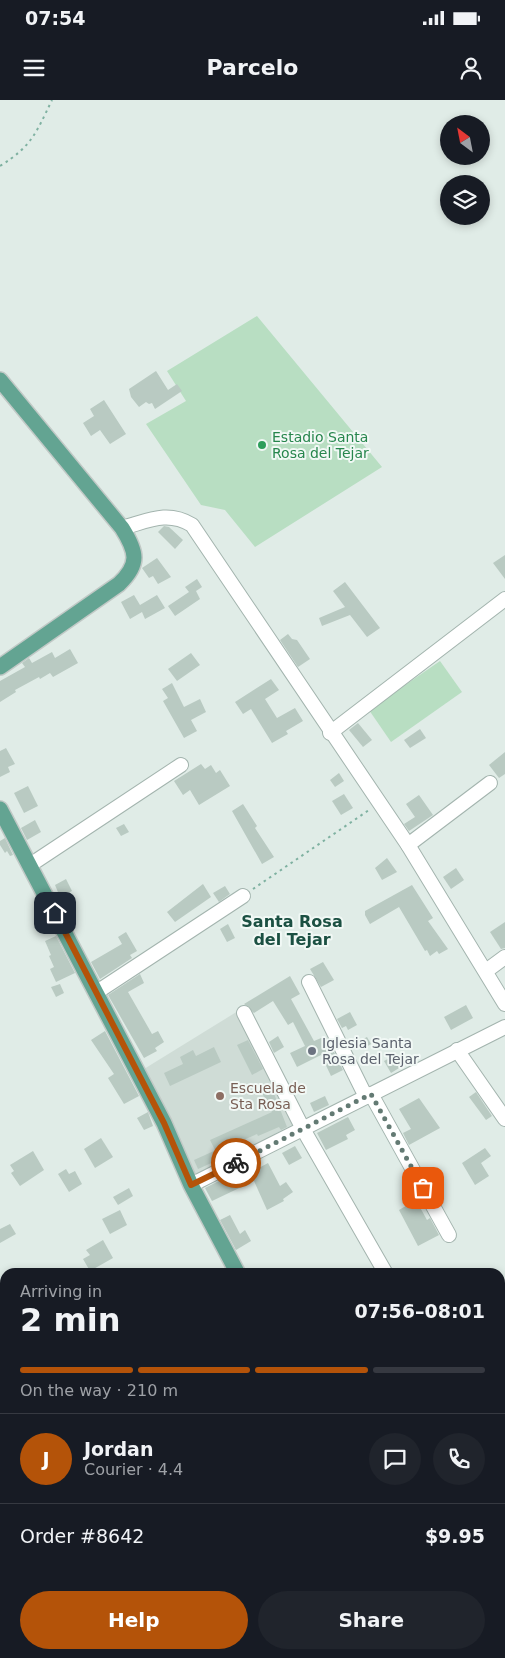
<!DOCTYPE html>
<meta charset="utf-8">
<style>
body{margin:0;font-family:"DejaVu Sans",sans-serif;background:#20242c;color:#f1f3f6;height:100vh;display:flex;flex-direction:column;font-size:19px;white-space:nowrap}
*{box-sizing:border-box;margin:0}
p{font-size:16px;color:#9ea1a6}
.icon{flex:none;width:28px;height:28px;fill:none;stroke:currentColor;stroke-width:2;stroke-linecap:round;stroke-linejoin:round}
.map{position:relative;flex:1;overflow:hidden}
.details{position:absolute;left:0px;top:1168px;width:505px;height:391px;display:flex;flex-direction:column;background:#171b24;border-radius:15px 15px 0 0;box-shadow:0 2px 8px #0003}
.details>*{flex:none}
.needle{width:32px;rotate:328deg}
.fabs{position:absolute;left:440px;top:15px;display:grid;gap:10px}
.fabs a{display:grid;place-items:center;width:50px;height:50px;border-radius:50%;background:#171b24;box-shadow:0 2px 8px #0003;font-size:25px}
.pin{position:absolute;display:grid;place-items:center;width:42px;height:42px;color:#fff;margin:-21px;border-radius:10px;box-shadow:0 2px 8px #0006}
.courier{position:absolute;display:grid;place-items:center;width:50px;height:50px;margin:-25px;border:4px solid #b45309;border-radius:50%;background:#fff;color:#222;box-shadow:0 1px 6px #0007}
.headline em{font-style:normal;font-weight:600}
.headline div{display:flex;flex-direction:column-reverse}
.headline{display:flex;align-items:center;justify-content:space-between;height:85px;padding:0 20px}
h1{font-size:32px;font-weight:600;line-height:38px}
.bar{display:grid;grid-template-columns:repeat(4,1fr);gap:8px 5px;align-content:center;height:60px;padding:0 20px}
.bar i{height:6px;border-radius:4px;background:#363941}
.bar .selected{background:#b45309}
.bar p{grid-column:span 4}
.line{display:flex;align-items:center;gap:12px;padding:0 20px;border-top:1px solid #363941}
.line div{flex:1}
.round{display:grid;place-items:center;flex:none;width:52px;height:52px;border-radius:26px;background:#20242c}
.button{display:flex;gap:10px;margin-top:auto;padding:10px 20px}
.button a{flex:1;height:58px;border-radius:30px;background:#b45309;color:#fff;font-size:20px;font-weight:600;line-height:58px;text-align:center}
.button a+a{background:#20242c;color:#f1f3f6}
.status{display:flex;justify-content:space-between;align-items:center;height:35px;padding:0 25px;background:#171b24;direction:ltr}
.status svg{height:14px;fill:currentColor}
header{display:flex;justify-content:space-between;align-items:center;height:65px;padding:0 20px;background:#171b24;font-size:22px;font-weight:600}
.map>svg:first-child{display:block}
.built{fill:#cfdcd6}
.green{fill:#b8dec2}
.building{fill:#b9cac2}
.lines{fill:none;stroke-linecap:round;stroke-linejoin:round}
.minor-casing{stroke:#a3b4ae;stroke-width:16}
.major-casing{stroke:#c1c9c6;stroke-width:18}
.path{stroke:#7fb1a1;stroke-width:2;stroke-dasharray:2.5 4;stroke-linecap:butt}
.minor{stroke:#fff;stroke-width:14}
.major{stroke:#63a492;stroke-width:15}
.done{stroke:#637a73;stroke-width:5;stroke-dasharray:0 9}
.route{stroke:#b45309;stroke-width:6}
.leisure-dot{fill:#2e9e5b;stroke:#f1f8f5;stroke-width:2}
.worship-dot{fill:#6b7280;stroke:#f1f8f5;stroke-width:2}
.education-dot{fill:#8d6e63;stroke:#f1f8f5;stroke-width:2}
.labels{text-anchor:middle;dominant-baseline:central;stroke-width:4;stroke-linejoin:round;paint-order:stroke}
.leisure-label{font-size:14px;fill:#27864d;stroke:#f1f8f5;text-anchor:start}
.worship-label{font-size:14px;fill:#5b616d;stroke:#f1f8f5;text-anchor:start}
.education-label{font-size:14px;fill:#785e54;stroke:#f1f8f5;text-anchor:start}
.quarter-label{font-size:16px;font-weight:bold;fill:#1b5042;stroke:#f1f8f5}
</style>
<div class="status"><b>07:54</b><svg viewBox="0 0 49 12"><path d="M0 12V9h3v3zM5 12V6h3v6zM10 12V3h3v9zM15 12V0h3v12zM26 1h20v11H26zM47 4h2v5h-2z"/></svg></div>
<header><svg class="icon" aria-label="menu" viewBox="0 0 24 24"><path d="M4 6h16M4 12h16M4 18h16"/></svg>Parcelo<svg class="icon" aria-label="person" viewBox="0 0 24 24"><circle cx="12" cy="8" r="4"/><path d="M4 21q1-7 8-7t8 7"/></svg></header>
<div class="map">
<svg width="505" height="1558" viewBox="0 0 505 1558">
<rect width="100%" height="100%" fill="#e0ece7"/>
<path class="built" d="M238 911 297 1022 193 1078 144 969Z"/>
<g class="green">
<path d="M257 216 382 367 255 447 225 410 201 405 146 324 186 301 167 271Z"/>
<path d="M440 561 462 592 391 642 369 610Z"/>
</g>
<g class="building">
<path d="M156 271 168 290 177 284 182 291 155 309 152 303 149 304 146 302 139 307 131 297 129 289Z"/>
<path d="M104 300 126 334 110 344 100 330 91 336 83 323 94 316 90 309Z"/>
<path d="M164 426 169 427 183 440 175 449 158 432Z"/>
<path d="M505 455V479L493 463Z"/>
<path d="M157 458 171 477 158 484 153 476 149 478 142 468Z"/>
<path d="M197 479 202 487 196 491 200 499 175 516 168 506 189 492 185 487Z"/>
<path d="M345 482 380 528 367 537 350 515 322 526 319 518 345 507 333 491Z"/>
<path d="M134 495 140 505 157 495 165 508 145 519 142 512 130 519 121 502Z"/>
<path d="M288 534 292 539 297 540 310 559 298 567 280 540Z"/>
<path d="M70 549 78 563 53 577 50 573 40 579 39 577 15 590 16 592 0 602V581L25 567 22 563 29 558 32 563 52 552 55 558Z"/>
<path d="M191 553 200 565 177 581 168 569Z"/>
<path d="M271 579 279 590 265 599 277 618 295 608 303 621 286 631 288 634 272 643 251 609 243 614 235 602Z"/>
<path d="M172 583 184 607 200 599 206 612 191 620 197 631 184 638 163 601 168 598 162 589Z"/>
<path d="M358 623 372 640 363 647 349 630Z"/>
<path d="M420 629 426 638 410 648 404 640Z"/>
<path d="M6 648 15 664 8 667 10 672 0 677V651Z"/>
<path d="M505 652V674L499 678 489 665Z"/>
<path d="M201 664 205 669 211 665 216 673 220 670 230 686 199 705 190 690 183 695 174 681Z"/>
<path d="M339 673 344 681 335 687 330 680Z"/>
<path d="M28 686 38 706 24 713 14 693Z"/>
<path d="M344 694 353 708 341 715 332 701Z"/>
<path d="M419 695 433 715 409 731 404 724 415 717 406 704Z"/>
<path d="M243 704 257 726 255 728 274 757 262 764 232 711Z"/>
<path d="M35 720 41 732 27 740 21 728Z"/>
<path d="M124 724 129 732 121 736 116 728Z"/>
<path d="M5 738 13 755 10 756 7 751 5 753 0 745V741Z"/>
<path d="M387 758 397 772 382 780 375 768Z"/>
<path d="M456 768 464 780 451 789 443 777Z"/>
<path d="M66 779 72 791 60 797 55 785Z"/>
<path d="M203 784 211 797 175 822 167 812Z"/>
<path d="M412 785 433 818 428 821 448 849 439 854 437 851 430 856 427 850 425 851 399 807 370 824 365 815V811Z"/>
<path d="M225 786 230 794 219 802 213 793Z"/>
<path d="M505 822V848L501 849 490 832Z"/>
<path d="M228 824 235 838 227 842 220 829Z"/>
<path d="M126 832 137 851 130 855 132 858 100 879 91 862 122 844 118 837Z"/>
<path d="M56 836 75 873 56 882 50 869 54 867 49 856 51 855 45 841Z"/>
<path d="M323 862 334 880 321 887 310 869Z"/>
<path d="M140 874 144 883 128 892 152 934 158 931 164 942 155 948 157 951 144 958 108 895Z"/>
<path d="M290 876 300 894 291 899 314 941 326 936 343 970 331 976 321 955 297 967 290 953 305 946 293 922 288 925 273 901 254 913 244 904Z"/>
<path d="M60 884 64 893 56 897 51 887Z"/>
<path d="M466 905 473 918 451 930 444 917Z"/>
<path d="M350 912 357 925 348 930 346 926 342 928 337 919Z"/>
<path d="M105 931 139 996 124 1004 108 978 114 974 91 940Z"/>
<path d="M278 936 284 947 274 953 269 942Z"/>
<path d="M367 937 371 944 363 949 359 941Z"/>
<path d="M248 940 263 969 252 975 237 945Z"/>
<path d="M214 947 221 962 170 986 164 973 183 964 180 957 193 950 196 956Z"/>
<path d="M397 954 404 965 391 973 384 961Z"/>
<path d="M271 986 287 1027 281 1030 279 1027 258 1036 257 1034 216 1052 210 1040 272 1012 261 991Z"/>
<path d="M476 992 492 1016 486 1020 469 997Z"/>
<path d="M325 996 329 1005 314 1012 310 1003Z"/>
<path d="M419 998 440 1028 409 1045 403 1033 411 1029 399 1009Z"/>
<path d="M148 1012 153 1026 144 1030 137 1018Z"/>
<path d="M348 1017 355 1030 346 1035 348 1039 326 1050 317 1033Z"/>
<path d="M101 1038 113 1057 95 1068 84 1049Z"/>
<path d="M295 1046 302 1058 289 1065 282 1053Z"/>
<path d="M485 1048 491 1056 481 1063 489 1076 475 1085 462 1063Z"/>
<path d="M33 1051 44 1070 20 1086 11 1073 14 1071 10 1065Z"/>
<path d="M214 1051 218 1060 198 1069 194 1060Z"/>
<path d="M268 1063 280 1086 286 1082 293 1092 283 1099 284 1101 267 1110 254 1081 212 1101 205 1088 252 1064 255 1070Z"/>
<path d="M66 1069 69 1074 75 1071 82 1084 69 1092 58 1074Z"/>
<path d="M129 1088 133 1096 118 1105 113 1097Z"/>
<path d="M416 1100 427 1120 430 1118 439 1135 418 1146 399 1110Z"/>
<path d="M120 1110 127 1125 110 1134 102 1119Z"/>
<path d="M230 1115 240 1134 245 1130 251 1141 236 1150 220 1120Z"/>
<path d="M10 1124 16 1134 0 1143V1129Z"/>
<path d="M103 1140 113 1158 90 1171 83 1159 90 1155 86 1150Z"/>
</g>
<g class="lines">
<g class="minor-casing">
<g id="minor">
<path d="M122 428C148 421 167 410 192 425L408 745 505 904"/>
<path d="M330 633 505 499"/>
<path d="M408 745 490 683"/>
<path d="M30 765 181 665"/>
<path d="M486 871 505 857"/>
<path d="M309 882 366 997"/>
<path d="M97 892 243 796"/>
<path d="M244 913 303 1029 385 1172"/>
<path d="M457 950 505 1019"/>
<path d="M371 994 449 1135"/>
<path d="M191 1085 505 927"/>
<path d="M0 1250 5 1257"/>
<path d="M500 1332 505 1330"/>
<path d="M500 1534 505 1531"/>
<path d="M428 1554 430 1558"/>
<path d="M462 1558 469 1554"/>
</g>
</g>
<g class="major-casing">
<g id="major">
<path d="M0 280 122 428C137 452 140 464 119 484L0 567"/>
<path d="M0 709 164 1023 191 1085 237 1172"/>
<path d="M185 1554 187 1558"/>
</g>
</g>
<g class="path">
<path d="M0 66C32 46 36 33 52 0"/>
<path d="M253 789 369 710"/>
</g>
<use href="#minor" class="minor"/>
<use href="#major" class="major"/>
</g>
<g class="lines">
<path class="done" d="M236 1063 371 994 423 1088"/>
<path class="route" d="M55 813 164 1023 191 1085 236 1063"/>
</g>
<circle class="leisure-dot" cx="262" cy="345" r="5"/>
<circle class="worship-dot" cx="312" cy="951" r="5"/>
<circle class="education-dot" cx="220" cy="996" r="5"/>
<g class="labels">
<g class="leisure-label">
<text x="272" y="337">Estadio Santa<tspan x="272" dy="16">Rosa del Tejar</tspan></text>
</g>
<g class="worship-label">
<text x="322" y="943">Iglesia Santa<tspan x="322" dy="16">Rosa del Tejar</tspan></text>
</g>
<g class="education-label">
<text x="230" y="988">Escuela de<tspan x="230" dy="16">Sta Rosa</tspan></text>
</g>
<g class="quarter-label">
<text x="292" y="821">Santa Rosa<tspan x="292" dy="18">del Tejar</tspan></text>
</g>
</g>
</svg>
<div class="fabs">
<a><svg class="needle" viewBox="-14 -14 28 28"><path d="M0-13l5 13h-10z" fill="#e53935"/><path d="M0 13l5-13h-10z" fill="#9ea1a6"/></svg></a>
<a><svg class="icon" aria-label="layers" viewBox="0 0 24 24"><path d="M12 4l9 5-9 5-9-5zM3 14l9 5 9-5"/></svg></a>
</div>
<div class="pin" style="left:423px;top:1088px;background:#ea580c"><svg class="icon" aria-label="bag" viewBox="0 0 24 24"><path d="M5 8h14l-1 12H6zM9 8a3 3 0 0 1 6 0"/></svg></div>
<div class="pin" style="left:55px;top:813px;background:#1f2937"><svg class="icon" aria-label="home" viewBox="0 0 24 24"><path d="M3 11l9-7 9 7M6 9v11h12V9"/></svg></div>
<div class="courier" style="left:236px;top:1063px"><svg class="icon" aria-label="bike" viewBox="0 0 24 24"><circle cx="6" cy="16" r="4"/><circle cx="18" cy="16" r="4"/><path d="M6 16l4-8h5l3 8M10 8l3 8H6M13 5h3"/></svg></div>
<section class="details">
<div class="headline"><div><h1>2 min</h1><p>Arriving in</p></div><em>07:56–08:01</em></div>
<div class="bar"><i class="selected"></i><i class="selected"></i><i class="selected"></i><i></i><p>On the way · 210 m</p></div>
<div class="line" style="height:90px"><b class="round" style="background:#b45309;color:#fff">J</b><div><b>Jordan</b><p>Courier · 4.4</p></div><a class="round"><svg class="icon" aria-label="chat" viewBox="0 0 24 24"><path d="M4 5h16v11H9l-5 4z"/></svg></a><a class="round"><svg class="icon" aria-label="phone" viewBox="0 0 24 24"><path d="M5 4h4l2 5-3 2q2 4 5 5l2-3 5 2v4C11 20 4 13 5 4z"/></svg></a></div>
<div class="line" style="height:65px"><div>Order #8642</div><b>$9.95</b></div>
<div class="button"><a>Help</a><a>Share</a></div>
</section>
</div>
